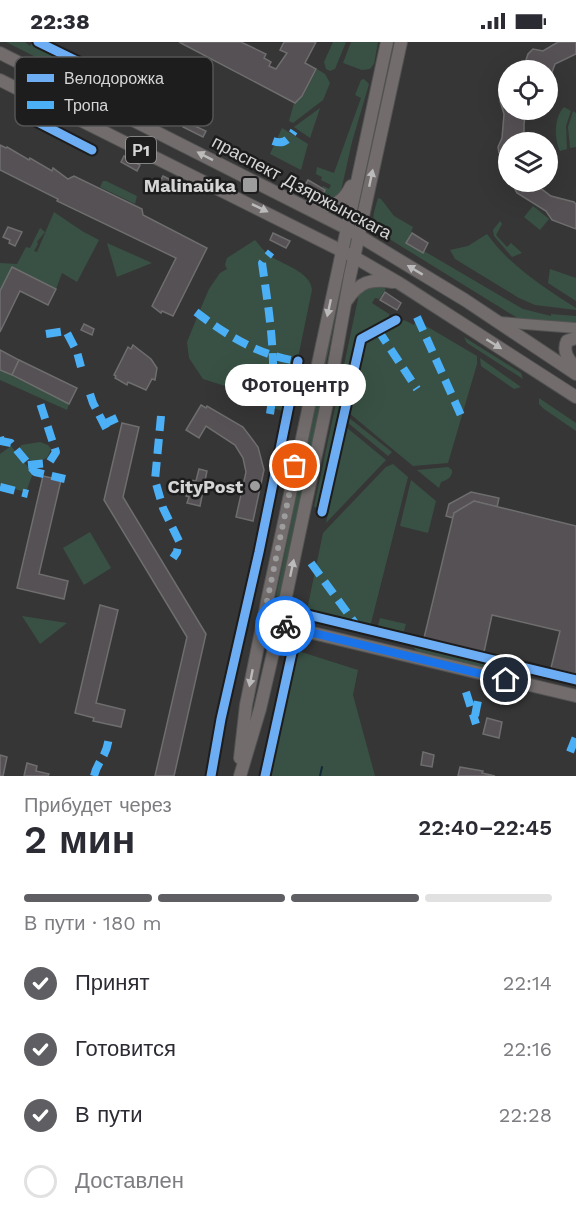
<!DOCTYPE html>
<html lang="ru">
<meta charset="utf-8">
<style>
body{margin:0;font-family:"Work Sans",sans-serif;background:#f7f7f7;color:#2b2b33;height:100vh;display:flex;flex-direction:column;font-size:22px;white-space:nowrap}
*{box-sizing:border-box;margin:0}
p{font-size:20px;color:#7c7c81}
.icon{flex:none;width:33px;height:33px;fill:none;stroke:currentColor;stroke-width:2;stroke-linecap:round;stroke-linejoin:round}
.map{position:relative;height:734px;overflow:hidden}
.sheet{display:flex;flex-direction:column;background:#fff;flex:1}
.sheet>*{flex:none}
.buttons{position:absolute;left:498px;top:18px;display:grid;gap:12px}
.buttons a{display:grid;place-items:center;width:60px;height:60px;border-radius:50%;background:#fff;box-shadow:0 6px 24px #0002;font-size:30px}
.pin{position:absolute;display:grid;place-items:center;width:51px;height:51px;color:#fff;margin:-26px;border:3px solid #fff;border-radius:50%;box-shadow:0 2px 6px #0007}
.courier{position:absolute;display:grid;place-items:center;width:60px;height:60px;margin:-30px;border:4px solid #1a73e8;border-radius:50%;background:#fff;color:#222;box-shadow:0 2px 8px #0007}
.bubble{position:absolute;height:42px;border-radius:21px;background:#fff;box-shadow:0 6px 24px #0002;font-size:20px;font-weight:600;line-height:42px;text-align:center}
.headline em{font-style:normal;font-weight:600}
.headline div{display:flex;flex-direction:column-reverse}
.headline{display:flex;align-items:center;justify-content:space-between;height:102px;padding:0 24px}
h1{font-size:39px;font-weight:600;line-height:45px}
.bar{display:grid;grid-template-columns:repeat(4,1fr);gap:9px 6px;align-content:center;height:72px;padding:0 24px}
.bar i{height:8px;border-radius:4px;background:#e1e1e2}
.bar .current{background:#5e5e63}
.bar p{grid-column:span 4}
ol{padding:0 24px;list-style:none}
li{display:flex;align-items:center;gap:18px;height:66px}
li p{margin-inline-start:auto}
li .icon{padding:6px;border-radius:50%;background:#5e5e63;color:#fff;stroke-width:4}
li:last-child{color:#7c7c81}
li i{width:33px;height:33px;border:3px solid #e1e1e2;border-radius:50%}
.status{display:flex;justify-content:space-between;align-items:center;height:42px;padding:0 30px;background:#fff;direction:ltr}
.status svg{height:16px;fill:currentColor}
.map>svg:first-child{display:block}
.green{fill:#395144}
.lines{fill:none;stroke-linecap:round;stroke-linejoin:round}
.stream{stroke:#142938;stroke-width:2}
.building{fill:#565154;stroke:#6f6e6f;stroke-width:1.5}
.minor-casing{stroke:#535353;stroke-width:12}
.major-casing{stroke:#535353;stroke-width:14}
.minor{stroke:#716d6c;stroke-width:10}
.major{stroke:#726d6c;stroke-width:12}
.quiet{stroke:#4cb0f7;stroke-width:8;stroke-dasharray:15 8;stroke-linecap:butt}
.cycleway-casing{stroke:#1d1d1e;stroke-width:13}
.cycleway{stroke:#6dadf4;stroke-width:9}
.oneway{fill:#bcbbbc}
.done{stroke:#9d9d9e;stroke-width:6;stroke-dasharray:0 10.8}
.route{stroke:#1a73e8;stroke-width:8}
.poi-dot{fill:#9d9d9e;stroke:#1d1d1e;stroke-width:2}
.labels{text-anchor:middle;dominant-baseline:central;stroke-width:5;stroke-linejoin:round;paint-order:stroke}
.shield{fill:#1d1d1e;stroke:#9e9e9f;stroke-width:1.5}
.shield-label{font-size:16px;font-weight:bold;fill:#d5d5d6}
.poi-label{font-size:18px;font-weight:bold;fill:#d5d5d6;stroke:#1d1d1e;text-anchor:end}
.street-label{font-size:18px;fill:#d5d5d6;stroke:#1d1d1e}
.key{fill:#1d1d1e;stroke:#545455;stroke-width:1.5}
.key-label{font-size:16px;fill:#d5d5d6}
</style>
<div class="status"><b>22:38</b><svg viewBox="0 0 49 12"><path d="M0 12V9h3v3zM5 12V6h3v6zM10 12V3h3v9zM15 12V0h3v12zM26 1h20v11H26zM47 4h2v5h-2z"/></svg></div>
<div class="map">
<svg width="576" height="734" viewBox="0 0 576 734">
<rect width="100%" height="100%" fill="#363636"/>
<g class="green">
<path d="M6 0H25L30 4 31 2 119 46 116 51 109 52Z"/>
<path d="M333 0H346L335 27 330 29 326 27 324 20Z"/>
<path d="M351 0H378L374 22 370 27 362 28 343 21Z"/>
<path d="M317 27 325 32 330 41 323 58 293 81 289 79 294 61 303 54Z"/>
<path d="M364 37 369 42 352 100 341 149 332 158 320 159 301 149 302 146 321 155 325 148 322 146 323 144 329 147 331 143 321 138 322 135 316 132 317 125 334 131 361 56 355 53 361 38Z"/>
<path d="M564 65 571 69 566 84 567 107 560 109C554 96 554 75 564 65Z"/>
<path d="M320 66 310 96 294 85Z"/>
<path d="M573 69 576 71V105L570 106 568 85Z"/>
<path d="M282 86 308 102 301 128 270 112Z"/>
<path d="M103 139H106L137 154 135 162 100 145Z"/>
<path d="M378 156 381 157 394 174 413 185 407 201 424 209 523 267 551 274V272L576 274V283L519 277 378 190C369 181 375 167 378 156Z"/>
<path d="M533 164 549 177 540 188 524 175Z"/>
<path d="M54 170 82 189 99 198 77 240 62 231 56 247 12 225 0 249V221L17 222 26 205 30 206 40 186 45 190 37 200 38 202 34 209 37 210Z"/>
<path d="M500 179 502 182 496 193 507 205 511 201 522 211 512 215 494 194 493 188Z"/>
<path d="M487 192C510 224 543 245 576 266V268L535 263 519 256 455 217 450 208 468 204Z"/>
<path d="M255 198C260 204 265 211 272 215 286 224 310 230 312 248L287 369 285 370 239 354 225 344 203 337 189 316 187 300 200 268 209 247 220 231 227 227 225 223 227 216Z"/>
<path d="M107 201 152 221 117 235Z"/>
<path d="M343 226 345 227 324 332 321 361 279 555 276 554Z"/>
<path d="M550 227 576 236V259L548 241Z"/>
<path d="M378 242 386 247 379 257 375 256 372 261 389 272 390 277 358 293 320 466 314 465 359 252 361 248Z"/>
<path d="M404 278 414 283 416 278 477 314V322L448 421 413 424 349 371 364 300Z"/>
<path d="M464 295 521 331 523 337 467 301Z"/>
<path d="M480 316 521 345 514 347 481 324Z"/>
<path d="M0 328 69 362 67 368 0 338Z"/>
<path d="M539 356 576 381V389L544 367 539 362Z"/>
<path d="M348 375 392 410 388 414 347 380Z"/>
<path d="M346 385 386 418 326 481Z"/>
<path d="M40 400 48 403 51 407 47 416C35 421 27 420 19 409L21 403Z"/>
<path d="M11 404 33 431 26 450 0 443V412Z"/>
<path d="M393 422 408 435 370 585 309 571 307 568 323 491 386 425Z"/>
<path d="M448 425 452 428C453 435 447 438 441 440L439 446 417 428Z"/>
<path d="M411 438 436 459 428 491 400 484Z"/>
<path d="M90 490 111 526 84 543 63 506Z"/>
<path d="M22 574 67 581 40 602Z"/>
<path d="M380 576 406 582 404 589 399 592 380 587 378 583Z"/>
<path d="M413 605 501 625 504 626 500 631 419 611Z"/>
<path d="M295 608 358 628 353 653 375 734H268Z"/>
</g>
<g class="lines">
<path class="stream" d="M320 734 322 725"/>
</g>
<g class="building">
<path d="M179 0H241L266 12 264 16 271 20 269 24 276 27 287 11 280 8 284 0H316L305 21 316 27 302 54 295 61Z"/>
<path d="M558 0H576V12L555 22 551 33 548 34V28H521L524 24 528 12 533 7 543 9Z"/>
<path d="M508 47V68H531L525 75 524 82V97L527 100H508V129L506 120 499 111 498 105 502 96 504 72 500 59 503 51Z"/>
<path d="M186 80 206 89 203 95 183 85Z"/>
<path d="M0 103 6 106 7 105 29 118 30 116 52 129 53 126 68 137 74 134 142 167 143 173 207 206 173 274 162 269 161 271 152 264 176 216 57 159 58 157 0 128Z"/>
<path d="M124 114 140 123 137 129 121 120Z"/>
<path d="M163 134 179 142 176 148 160 140Z"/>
<path d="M308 138 325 148 321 156 303 146Z"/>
<path d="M511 140H539V145L551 154 574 160 576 162V187L552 178 546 169 517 151Z"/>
<path d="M8 185 22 190 15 204 9 201 10 198 3 195Z"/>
<path d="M273 191 290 199 286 206 270 198Z"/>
<path d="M412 191 428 201 423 211 406 201Z"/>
<path d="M12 225 56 247 48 263 20 249 0 290V249Z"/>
<path d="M385 250 401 261 397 268 380 258Z"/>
<path d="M84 282 94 287 92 293 81 288Z"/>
<path d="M133 303 151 317 157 326 155 338 152 337 146 348 128 340 127 343 115 336 116 334 114 333 128 305 131 307Z"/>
<path d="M0 308 19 318 12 333 0 328Z"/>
<path d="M19 318 77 346 69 362 12 333Z"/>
<path d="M201 363 206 366 207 364 243 385 258 405 264 428 253 479 236 475 246 430 243 416 235 403 206 384 199 396 186 388Z"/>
<path d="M122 381 139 385 123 455 206 592 174 734H155L187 595 104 458Z"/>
<path d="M199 427 207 429 200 464 187 461 189 455 186 454 190 438 196 439Z"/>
<path d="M43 434 61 438 39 532 68 539 64 557 17 546Z"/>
<path d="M471 450 499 456 497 465 474 459 454 471 453 476 446 474 449 462Z"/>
<path d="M474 459 576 484V632L551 626 560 589 492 573 484 610 424 596 454 471Z"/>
<path d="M100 563 118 568 96 661 125 668 121 685 93 679 94 676 75 671Z"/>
<path d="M487 676 502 680 499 696 483 692Z"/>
<path d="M423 710 434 713 432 725 421 723Z"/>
<path d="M0 713 7 715 3 734H0Z"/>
<path d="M27 721 37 724 36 729 49 732 48 734H24Z"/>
<path d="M460 725 483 729 482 731 495 734H458Z"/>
</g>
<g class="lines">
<g class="minor-casing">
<path id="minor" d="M499 280 576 286"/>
</g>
<g class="major-casing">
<g id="major">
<path d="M0 11 346 186 465 258 576 332"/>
<path d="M0 38 354 215 399 241 576 355"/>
<path d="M310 163C328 168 343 162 351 144"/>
<path d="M347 258C359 240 371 236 393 240"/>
<path d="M576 296 567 299C562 310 569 318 576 326"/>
<path d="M271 581 576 654"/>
<path d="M240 716 246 663 268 555 387 0"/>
<path d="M240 734 260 667 285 559 328 356 350 234 401 0"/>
</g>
</g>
<use href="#minor" class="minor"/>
<use href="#major" class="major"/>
<g class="quiet">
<path d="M273 99C284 103 288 98 294 89"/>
<path d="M196 270C226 293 260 314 298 319"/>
<path d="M417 275 463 378"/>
<path d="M378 288 417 347"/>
<path d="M46 292 66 289 77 310 81 325"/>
<path d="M90 352 93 361 108 390"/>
<path d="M270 372C278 322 269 270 262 221L271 210"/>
<path d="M161 374 155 438 163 466 179 499 177 510 173 516"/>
<path d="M104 382 117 376"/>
<path d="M0 395 1 399 11 401 35 430 65 437"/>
<path d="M28 423 49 421 56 410 39 358"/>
<path d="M0 445 28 452"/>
<path d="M311 521 357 584"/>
<path d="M466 650 476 682"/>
<path d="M475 674 479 653"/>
<path d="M570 710 576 695"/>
<path d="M94 734C98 717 107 716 109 694"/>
</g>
<g class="cycleway-casing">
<g id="cycleway">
<path d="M38 0 126 43"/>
<path d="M24 73 92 108"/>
<path d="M322 470 361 297 396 278"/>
<path d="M299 574 308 573 576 638"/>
<path d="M211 734 221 677 259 510 298 319"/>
<path d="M265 734 293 606"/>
</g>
</g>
<use href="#cycleway" class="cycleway"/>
</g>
<defs><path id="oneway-solid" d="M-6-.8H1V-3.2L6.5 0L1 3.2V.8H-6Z" transform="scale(1.5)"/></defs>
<g class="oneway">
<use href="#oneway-solid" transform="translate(205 114) rotate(-153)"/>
<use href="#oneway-solid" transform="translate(371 136) rotate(-78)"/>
<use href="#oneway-solid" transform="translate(260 166) rotate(26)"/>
<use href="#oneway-solid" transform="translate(415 228) rotate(-149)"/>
<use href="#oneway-solid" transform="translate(329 266) rotate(102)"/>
<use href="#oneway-solid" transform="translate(494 302) rotate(32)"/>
<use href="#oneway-solid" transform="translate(292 526) rotate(-78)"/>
<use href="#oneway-solid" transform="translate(251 636) rotate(101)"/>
</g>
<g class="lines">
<path class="done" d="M285 584 263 579 295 424"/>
<path class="route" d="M285 584 506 638"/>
</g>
<g class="poi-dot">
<rect x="242" y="135" width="16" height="16" rx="3"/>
<circle cx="255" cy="444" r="6"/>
</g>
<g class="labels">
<rect class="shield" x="126" y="95" width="30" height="26" rx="4.5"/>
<g class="shield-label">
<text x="141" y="108">Р1</text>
</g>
<g class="poi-label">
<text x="236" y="143">Malinaŭka</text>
<text x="243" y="444">CityPost</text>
</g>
<g class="street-label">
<text transform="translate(302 145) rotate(28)">праспект Дзяржынскага</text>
</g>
</g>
<rect x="15" y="15" width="198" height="69" rx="9" class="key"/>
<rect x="27" y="32" width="27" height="8" fill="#6dadf4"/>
<rect x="27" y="59" width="27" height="8" fill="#4cb0f7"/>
<g class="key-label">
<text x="64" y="42">Велодорожка</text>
<text x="64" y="69">Тропа</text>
</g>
</svg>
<div class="buttons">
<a><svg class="icon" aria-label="locate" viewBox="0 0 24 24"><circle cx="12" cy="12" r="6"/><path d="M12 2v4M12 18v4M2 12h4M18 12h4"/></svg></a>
<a><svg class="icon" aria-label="layers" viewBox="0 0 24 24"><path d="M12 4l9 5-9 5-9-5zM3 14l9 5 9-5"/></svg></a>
</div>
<div class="pin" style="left:295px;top:424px;background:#ea580c"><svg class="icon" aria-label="bag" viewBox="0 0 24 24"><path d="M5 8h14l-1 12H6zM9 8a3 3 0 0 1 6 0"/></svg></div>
<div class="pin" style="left:506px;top:638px;background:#1f2937"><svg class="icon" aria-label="home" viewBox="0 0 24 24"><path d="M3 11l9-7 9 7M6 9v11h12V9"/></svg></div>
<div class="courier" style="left:285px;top:584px"><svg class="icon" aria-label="bike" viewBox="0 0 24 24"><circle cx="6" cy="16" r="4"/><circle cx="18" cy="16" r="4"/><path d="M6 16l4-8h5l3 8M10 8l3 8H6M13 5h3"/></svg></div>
<div class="bubble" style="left:225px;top:322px;width:141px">Фотоцентр</div>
</div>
<section class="sheet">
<div class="headline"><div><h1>2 мин</h1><p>Прибудет через</p></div><em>22:40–22:45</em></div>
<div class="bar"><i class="current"></i><i class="current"></i><i class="current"></i><i></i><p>В пути · 180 m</p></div>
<ol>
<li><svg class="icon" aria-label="check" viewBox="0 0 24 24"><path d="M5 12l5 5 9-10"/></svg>Принят<p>22:14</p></li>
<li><svg class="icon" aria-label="check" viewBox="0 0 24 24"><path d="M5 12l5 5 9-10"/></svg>Готовится<p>22:16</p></li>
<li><svg class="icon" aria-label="check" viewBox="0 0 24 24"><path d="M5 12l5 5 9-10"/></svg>В пути<p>22:28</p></li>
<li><i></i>Доставлен</li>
</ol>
</section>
